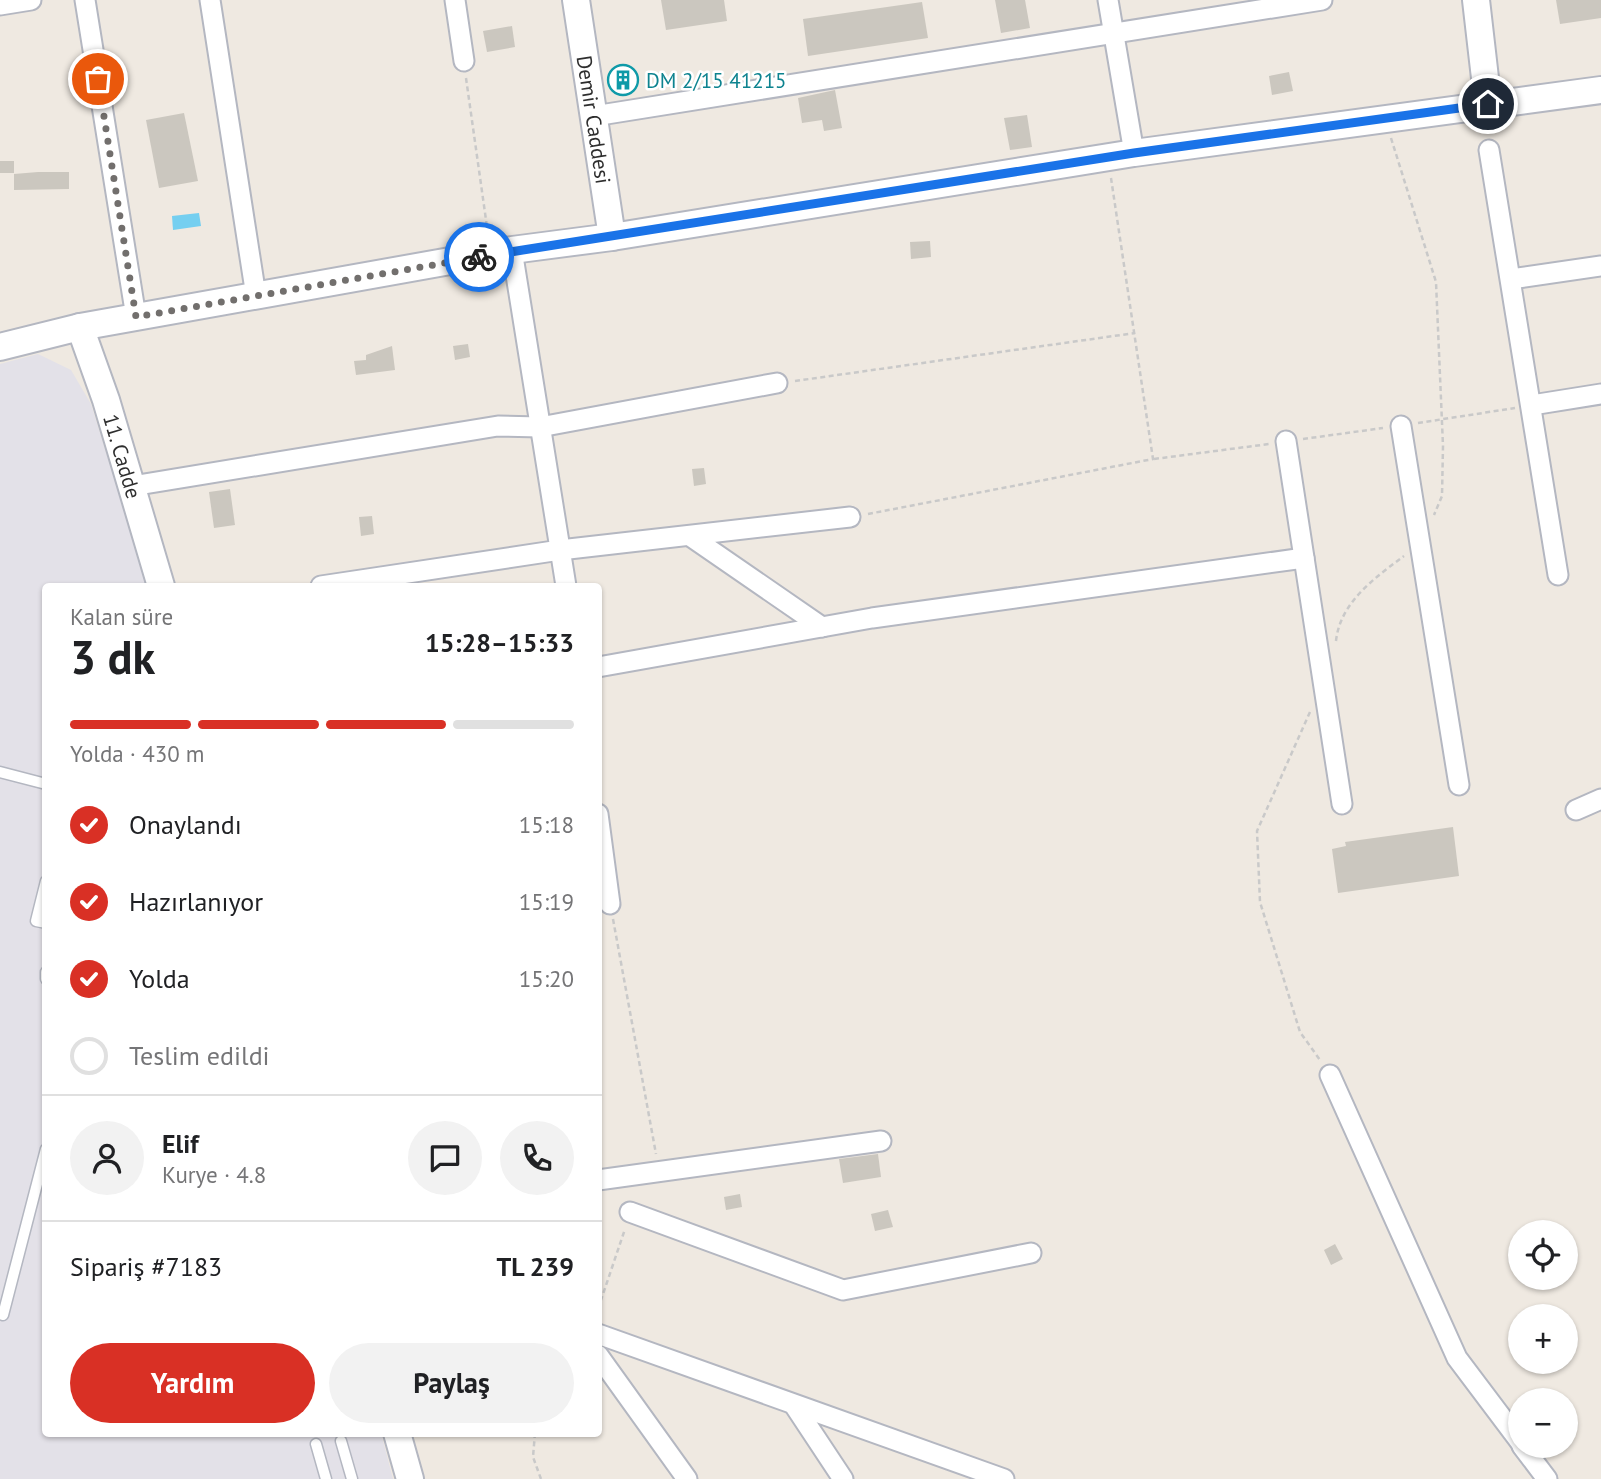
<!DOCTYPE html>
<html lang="tr">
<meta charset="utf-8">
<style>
body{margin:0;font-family:"PT Sans",sans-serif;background:#f2f2f2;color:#202124;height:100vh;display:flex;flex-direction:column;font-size:26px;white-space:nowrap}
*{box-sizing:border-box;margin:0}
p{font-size:23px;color:#757577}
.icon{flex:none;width:38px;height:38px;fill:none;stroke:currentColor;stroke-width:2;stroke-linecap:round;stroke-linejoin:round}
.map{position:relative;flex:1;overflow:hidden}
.side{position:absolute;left:42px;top:583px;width:560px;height:854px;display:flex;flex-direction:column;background:#fff;border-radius:7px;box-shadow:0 2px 5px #0004}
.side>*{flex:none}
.fabs{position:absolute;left:1508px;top:1220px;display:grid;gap:14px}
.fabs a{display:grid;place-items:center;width:70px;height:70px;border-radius:50%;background:#fff;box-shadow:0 2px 5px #0004;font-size:35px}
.pin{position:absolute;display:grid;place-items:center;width:60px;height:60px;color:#fff;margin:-30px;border:4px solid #fff;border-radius:50%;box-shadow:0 2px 7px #0007}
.courier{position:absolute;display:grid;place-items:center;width:70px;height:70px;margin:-35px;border:5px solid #1a73e8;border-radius:50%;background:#fff;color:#222;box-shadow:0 2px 9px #0007}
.overview em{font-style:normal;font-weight:700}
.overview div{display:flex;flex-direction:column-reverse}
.overview{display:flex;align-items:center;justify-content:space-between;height:119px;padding:0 28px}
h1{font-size:46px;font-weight:700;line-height:52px}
.bar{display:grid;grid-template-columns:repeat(4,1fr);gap:10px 7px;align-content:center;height:84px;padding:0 28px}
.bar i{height:9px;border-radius:5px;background:#e0e0e0}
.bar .on{background:#d93025}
.bar p{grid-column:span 4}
.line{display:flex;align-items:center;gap:18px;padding:0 28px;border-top:2px solid #e0e0e0}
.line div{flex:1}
.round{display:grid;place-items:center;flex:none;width:74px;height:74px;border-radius:37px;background:#f2f2f2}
ol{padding:0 28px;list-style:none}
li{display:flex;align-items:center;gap:21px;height:77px}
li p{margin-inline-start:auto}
li .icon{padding:7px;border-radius:50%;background:#d93025;color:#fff;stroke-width:4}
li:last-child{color:#757577}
li i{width:38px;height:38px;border:4px solid #e0e0e0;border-radius:50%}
.button{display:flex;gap:14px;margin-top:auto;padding:14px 28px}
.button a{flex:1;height:80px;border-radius:42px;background:#d93025;color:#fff;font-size:28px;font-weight:700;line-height:80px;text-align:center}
.button a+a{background:#f2f2f2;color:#202124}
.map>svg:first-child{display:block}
.industrial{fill:#e3e1e8}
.water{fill:#75cff0}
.building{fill:#cbc7bf}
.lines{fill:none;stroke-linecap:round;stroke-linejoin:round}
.lane-casing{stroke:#b4b7c1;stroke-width:13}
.street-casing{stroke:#b4b7c1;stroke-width:23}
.secondary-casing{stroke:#b4b7c1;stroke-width:30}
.path{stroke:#c9c9c9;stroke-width:2.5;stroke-dasharray:5 3.5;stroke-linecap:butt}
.lane{stroke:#fff;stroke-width:10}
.street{stroke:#fff;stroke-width:19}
.secondary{stroke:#fff;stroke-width:26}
.done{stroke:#726f6d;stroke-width:7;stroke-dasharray:0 12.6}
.route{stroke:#1a73e8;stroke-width:9}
.labels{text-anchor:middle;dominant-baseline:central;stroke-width:5;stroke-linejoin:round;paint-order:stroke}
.culture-label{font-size:21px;fill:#0d838f;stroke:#fff;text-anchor:start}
.street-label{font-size:21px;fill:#2e2e2e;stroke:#fff}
</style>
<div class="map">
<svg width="1601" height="1479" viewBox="0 0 1601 1479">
<rect width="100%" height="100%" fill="#efe9e1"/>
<path class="industrial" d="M38 354 71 370 91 404 148 586H46V1433H381L393 1479H0V364Z"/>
<path class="water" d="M199 213 201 226 173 230 172 216Z"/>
<g class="building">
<path d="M661 0H724L727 21 666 30Z"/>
<path d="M995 0H1025L1030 28 1001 33Z"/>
<path d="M1556 0H1601V18L1560 24Z"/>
<path d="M922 2 928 38 808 56 803 19Z"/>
<path d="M512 26 515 47 487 52 483 31Z"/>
<path d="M1289 72 1293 91 1272 95 1269 76Z"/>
<path d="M835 90 842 128 824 131 822 120 802 123 798 98Z"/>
<path d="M184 113 198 181 159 188 146 120Z"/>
<path d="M1027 115 1032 147 1010 150 1004 118Z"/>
<rect x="0" y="161" width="14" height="12"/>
<path d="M38 172H69V189L14 190V174Z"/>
<path d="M930 241 931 257 911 259 910 242Z"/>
<path d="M468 344 470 357 455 360 453 346Z"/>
<path d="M392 346 395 370 356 375 354 361 366 360V355Z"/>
<path d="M704 468 706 484 694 486 692 469Z"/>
<path d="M230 489 235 525 214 528 209 492Z"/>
<path d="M372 516 374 534 361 536 359 517Z"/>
<path d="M1453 827 1459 876 1338 893 1332 849 1346 846 1345 842Z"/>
<path d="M878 1154 881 1177 843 1183 839 1159Z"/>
<path d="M740 1194 742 1207 726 1210 724 1197Z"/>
<path d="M888 1210 893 1227 875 1231 871 1214Z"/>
<path d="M1335 1244 1343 1259 1331 1265 1324 1250Z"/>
</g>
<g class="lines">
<g class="lane-casing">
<g id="lane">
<path d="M0 772 46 784"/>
<path d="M46 881 36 921 46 923"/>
<path d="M46 972V979"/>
<path d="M0 1314 3 1315 46 1149"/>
<path d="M341 1441 352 1479"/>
<path d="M316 1444 326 1479"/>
</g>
</g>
<g class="street-casing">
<g id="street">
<path d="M85 0 136 317"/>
<path d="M210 0 256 296"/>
<path d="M455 0 464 61"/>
<path d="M1108 0 1134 153"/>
<path d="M0 5 31 0"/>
<path d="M594 116 1322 0"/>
<path d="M1489 150 1558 575"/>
<path d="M512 250 566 586"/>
<path d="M1511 279 1601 266"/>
<path d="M1532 405 1601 394"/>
<path d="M1401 426 1459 785"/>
<path d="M1286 441 1342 804"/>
<path d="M132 486 498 426 540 427 777 383"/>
<path d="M690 536 822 627"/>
<path d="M321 586 560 550 850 517"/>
<path d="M598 667 872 618 1304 558"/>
<path d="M1576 810 1601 799"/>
<path d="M598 814 610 904"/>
<path d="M1330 1075 1457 1358 1521 1443"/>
<path d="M598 1180 881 1141"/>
<path d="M630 1212 843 1290 1031 1253"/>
<path d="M598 1334 1004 1479"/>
<path d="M598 1355 687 1479"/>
<path d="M794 1405 843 1479"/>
<path d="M1522 1446 1547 1479"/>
</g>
</g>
<g class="secondary-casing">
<g id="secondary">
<path id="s1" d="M576 0 612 237"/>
<path d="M1476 0 1488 104"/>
<path id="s2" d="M80 327 106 400 161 586"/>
<path d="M0 347 80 327 512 250 612 237 1134 153 1601 90"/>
<path d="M397 1433 410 1479"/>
</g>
</g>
<g class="path">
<path d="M466 78 488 234"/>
<path d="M1391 138 1436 282 1443 446 1442 496 1434 515"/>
<path d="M795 381 1135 333"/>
<path d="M1418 423 1515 408"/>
<path d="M1303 439 1383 428"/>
<path d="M1154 459 1269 444"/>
<path d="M868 514 1153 459 1111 178"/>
<path d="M1336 641C1340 602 1376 577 1404 556"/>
<path d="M1310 712 1257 831 1260 902 1300 1032 1320 1060"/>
<path d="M613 919 656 1154"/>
<path d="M598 1309 625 1229"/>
<path d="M535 1433 533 1457 541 1479"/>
</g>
<use href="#lane" class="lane"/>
<use href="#street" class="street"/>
<use href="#secondary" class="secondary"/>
</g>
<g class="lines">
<path class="done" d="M98 79 136 317 479 257"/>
<path class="route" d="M479 257 1134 153 1488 104"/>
</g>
<defs>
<g id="building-ring" transform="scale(1.575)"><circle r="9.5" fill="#fff" stroke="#0f9aa8" stroke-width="1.5"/><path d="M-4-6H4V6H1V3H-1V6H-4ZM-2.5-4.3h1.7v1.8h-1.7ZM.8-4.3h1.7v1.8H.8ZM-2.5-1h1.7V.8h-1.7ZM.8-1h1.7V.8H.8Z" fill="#0f9aa8"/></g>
</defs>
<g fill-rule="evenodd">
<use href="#building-ring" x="623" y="80"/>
</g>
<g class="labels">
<g class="culture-label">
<text x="646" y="80">DM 2/15 41215</text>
</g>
<g class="street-label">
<text stroke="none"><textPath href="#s1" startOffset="121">Demir Caddesi</textPath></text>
<text stroke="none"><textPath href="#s2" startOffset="136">11. Cadde</textPath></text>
</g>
</g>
</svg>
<div class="fabs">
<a><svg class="icon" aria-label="locate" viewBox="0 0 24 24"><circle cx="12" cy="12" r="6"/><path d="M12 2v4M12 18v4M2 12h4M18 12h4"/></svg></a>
<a>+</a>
<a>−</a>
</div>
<div class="pin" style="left:98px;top:79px;background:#ea580c"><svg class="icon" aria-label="bag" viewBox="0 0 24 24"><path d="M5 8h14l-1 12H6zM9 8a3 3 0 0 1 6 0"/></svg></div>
<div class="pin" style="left:1488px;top:104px;background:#1f2937"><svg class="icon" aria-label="home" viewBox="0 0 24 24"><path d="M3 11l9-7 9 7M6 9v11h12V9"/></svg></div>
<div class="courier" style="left:479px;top:257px"><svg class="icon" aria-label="bike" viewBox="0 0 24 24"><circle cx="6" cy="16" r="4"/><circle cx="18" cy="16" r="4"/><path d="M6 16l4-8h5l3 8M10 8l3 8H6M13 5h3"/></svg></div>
<section class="side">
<div class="overview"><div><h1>3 dk</h1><p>Kalan süre</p></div><em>15:28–15:33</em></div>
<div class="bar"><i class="on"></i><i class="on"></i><i class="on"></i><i></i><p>Yolda · 430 m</p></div>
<ol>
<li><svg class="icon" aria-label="check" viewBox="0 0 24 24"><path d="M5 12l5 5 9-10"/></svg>Onaylandı<p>15:18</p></li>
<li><svg class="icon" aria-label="check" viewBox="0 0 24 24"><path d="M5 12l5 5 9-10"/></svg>Hazırlanıyor<p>15:19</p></li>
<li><svg class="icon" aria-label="check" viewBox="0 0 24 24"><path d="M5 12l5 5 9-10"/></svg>Yolda<p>15:20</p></li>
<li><i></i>Teslim edildi</li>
</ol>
<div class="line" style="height:126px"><a class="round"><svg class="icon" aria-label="person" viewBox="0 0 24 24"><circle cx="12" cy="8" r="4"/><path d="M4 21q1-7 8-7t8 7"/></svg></a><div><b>Elif</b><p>Kurye · 4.8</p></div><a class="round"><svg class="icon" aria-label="chat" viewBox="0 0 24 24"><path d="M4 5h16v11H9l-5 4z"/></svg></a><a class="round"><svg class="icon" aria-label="phone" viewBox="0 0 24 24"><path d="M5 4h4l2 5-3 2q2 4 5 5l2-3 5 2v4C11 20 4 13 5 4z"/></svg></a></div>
<div class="line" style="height:91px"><div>Sipariş #7183</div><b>TL 239</b></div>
<div class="button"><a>Yardım</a><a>Paylaş</a></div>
</section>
</div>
